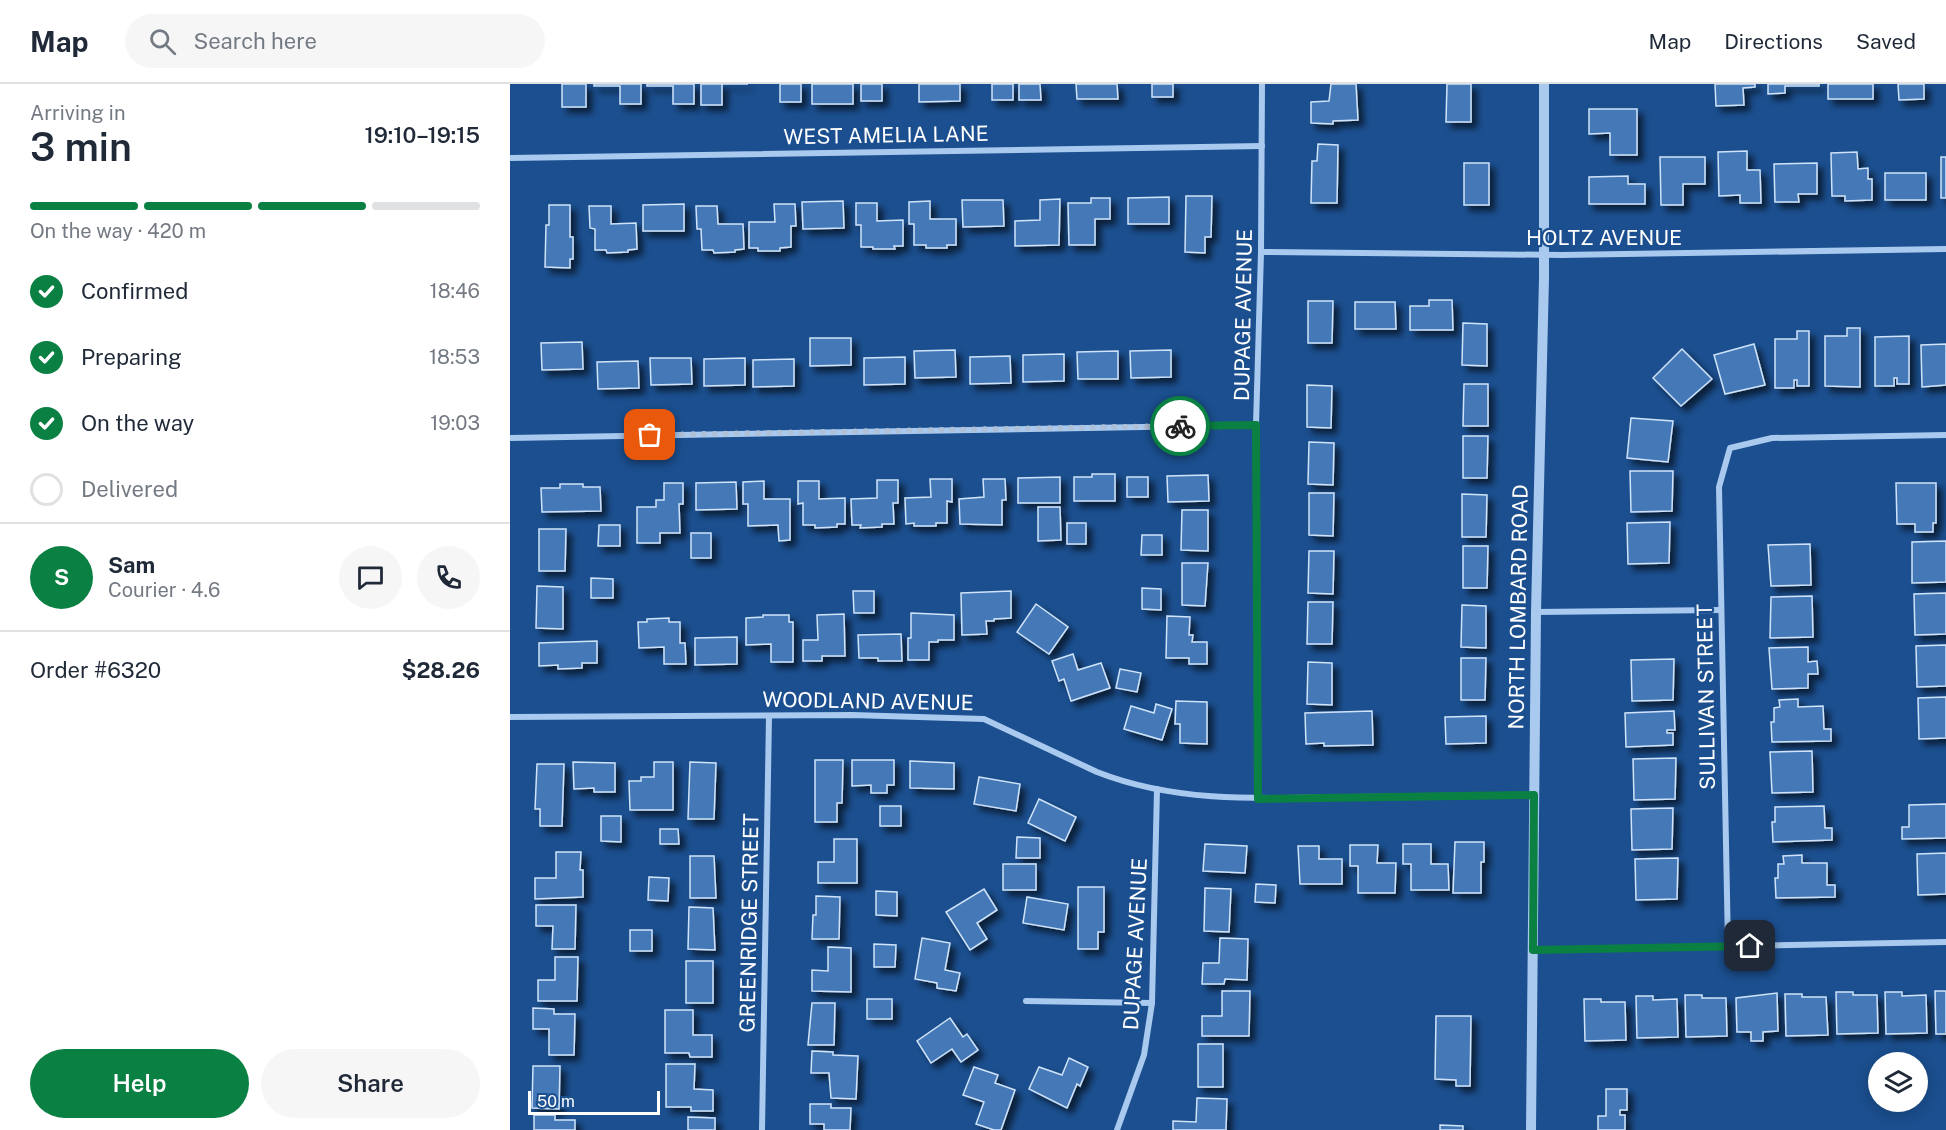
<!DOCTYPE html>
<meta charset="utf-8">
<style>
body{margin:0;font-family:"Public Sans",sans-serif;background:#f6f6f7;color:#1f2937;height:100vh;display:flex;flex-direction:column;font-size:22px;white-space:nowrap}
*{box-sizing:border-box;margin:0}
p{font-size:20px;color:#747a83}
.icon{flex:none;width:33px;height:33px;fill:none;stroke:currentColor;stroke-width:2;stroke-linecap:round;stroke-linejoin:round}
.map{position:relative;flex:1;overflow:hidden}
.panel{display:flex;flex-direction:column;background:#fff;width:510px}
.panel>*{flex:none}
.tools{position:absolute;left:1358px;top:968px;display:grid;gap:12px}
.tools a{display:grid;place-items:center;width:60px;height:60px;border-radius:50%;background:#fff;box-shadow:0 3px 15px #0003;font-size:30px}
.scale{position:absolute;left:18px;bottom:15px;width:132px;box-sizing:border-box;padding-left:6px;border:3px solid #fff;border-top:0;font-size:16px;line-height:21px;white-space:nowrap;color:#fff;-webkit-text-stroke:4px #1b4f8f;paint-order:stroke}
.pin{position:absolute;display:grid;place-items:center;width:51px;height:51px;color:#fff;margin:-26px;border-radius:12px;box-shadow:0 3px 9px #0006}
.courier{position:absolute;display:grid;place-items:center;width:60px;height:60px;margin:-30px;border:4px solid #0b8043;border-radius:50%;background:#fff;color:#222;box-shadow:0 2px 8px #0007}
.overview em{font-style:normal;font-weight:600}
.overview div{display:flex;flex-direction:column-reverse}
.overview{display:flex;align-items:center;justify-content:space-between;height:102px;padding:0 30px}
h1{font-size:39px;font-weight:600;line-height:45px}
.bar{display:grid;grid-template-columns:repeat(4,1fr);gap:9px 6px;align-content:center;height:72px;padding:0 30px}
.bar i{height:8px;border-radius:4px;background:#e0e1e3}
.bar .on{background:#0b8043}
.bar p{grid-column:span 4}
.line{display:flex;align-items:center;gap:15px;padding:0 30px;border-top:2px solid #e0e1e3}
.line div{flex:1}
.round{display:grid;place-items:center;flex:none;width:63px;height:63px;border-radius:32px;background:#f6f6f7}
ol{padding:0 30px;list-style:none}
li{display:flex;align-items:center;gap:18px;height:66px}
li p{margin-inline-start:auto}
li .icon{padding:6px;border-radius:50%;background:#0b8043;color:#fff;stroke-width:4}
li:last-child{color:#747a83}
li i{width:33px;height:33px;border:3px solid #e0e1e3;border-radius:50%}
.cta{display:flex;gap:12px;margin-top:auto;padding:12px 30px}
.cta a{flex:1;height:69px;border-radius:36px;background:#0b8043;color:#fff;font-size:24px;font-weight:600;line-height:69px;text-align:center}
.cta a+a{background:#f6f6f7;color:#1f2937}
header{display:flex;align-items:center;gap:36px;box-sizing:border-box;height:84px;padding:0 30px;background:#fff;border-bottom:2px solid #e0e1e3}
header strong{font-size:28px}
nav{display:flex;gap:33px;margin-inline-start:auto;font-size:21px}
.search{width:420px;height:54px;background:#f6f6f7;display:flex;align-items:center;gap:15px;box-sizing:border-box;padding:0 21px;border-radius:33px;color:#747a83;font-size:22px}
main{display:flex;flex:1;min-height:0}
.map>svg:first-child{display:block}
.building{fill:#4478b7;stroke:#cfe3fa;stroke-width:1.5;filter:url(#shadow)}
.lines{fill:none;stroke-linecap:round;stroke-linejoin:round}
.minor{stroke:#a9c9ee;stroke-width:6}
.tertiary{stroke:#a9c9ee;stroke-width:10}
.done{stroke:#afc1d8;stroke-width:6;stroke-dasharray:0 10.8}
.route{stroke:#0b8043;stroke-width:8}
.labels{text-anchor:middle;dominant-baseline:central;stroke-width:4.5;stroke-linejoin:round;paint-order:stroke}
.street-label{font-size:21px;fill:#fff;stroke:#1b4f8f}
</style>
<header>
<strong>Map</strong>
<div class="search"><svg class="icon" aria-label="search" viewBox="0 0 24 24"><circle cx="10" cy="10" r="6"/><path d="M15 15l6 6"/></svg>Search here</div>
<nav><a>Map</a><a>Directions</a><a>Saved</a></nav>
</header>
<main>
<section class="panel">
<div class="overview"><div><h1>3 min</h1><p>Arriving in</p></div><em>19:10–19:15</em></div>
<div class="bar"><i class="on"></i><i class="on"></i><i class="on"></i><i></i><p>On the way · 420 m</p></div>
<ol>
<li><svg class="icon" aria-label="check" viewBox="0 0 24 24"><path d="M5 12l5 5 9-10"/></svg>Confirmed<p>18:46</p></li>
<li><svg class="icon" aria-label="check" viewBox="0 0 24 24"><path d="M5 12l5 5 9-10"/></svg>Preparing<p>18:53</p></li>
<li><svg class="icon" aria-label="check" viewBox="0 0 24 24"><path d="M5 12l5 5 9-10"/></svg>On the way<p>19:03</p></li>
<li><i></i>Delivered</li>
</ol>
<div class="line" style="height:108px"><b class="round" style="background:#0b8043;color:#fff">S</b><div><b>Sam</b><p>Courier · 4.6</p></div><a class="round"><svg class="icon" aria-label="chat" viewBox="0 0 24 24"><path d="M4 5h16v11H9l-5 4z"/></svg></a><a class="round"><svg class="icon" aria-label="phone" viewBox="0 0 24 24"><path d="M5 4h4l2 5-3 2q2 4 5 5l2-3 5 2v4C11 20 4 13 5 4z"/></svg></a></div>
<div class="line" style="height:78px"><div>Order #6320</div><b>$28.26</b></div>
<div class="cta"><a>Help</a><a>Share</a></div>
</section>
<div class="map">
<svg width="1436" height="1046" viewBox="0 0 1436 1046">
<defs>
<filter id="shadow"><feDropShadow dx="5.5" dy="5.5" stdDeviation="3" flood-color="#0009"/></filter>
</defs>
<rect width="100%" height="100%" fill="#1b4f8f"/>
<g class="building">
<rect x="52" y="0" width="24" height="23"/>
<path d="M84 0H131V20H110V2H84Z"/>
<path d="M137 0H184V20H163V2H137Z"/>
<path d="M191 0H238H212V21H191Z"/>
<rect x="270" y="0" width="21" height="18"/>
<rect x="302" y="0" width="41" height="20"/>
<rect x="351" y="0" width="21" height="17"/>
<path d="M409 0H450V17L409 18Z"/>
<rect x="482" y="0" width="21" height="16"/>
<path d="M509 0H530L531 16H509Z"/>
<path d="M566 0H607L608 15H567Z"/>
<rect x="642" y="0" width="21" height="13"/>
<path d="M821 0H846L848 36 823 37V40L801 39V18L819 17Z"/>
<path d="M937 0H961V38H936Z"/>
<path d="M1205 0H1245V3L1233 4 1234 21 1206 22Z"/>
<path d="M1258 0H1309V2H1275V9L1258 10Z"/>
<rect x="1318" y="0" width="45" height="15"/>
<path d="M1388 0H1414V15L1389 16Z"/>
<path d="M1079 25H1127V71H1100V49L1079 50Z"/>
<path d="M808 60 828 61 827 119H801L802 77H807Z"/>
<path d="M1237 67V86H1250L1251 119H1230V111L1209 112 1208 68Z"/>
<path d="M1347 68 1348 85 1358 84V95H1362V116L1335 117V112H1322L1321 69Z"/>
<path d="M1150 73H1195V100H1173V121H1151Z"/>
<rect x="1431" y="73" width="5" height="41"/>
<rect x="954" y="79" width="25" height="42"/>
<path d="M1307 79V110H1288L1289 118H1265L1264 80Z"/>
<rect x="1375" y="89" width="41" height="27"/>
<path d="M1118 92V100H1135V120H1079V93Z"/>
<path d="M676 112H702L701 153H695V169L675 168Z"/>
<path d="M659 113V140H618V114Z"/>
<path d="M581 114H600V135H585V161H559L558 119H581Z"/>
<path d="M550 115 549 161 505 162V137L530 136V116Z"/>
<path d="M452 116H493L494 142 453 143Z"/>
<path d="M333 117 334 144 293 145 292 118Z"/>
<path d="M420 117V135H446V161H437V164H416V161H404V140H399V118Z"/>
<path d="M346 119H367V137L393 136V162H384L385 165H363V163H351V141H346Z"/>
<path d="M174 120V147H133V121Z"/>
<path d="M264 120H285L286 142H281V163L270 164V167H248V164H239V138H265Z"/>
<path d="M39 121H60V153H63V175H60V184L35 183 36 141H39Z"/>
<path d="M79 122H101V140L126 139 127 165 118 166V168L97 169 96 166H85V145L80 144Z"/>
<path d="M186 122H207L208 140H233L234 165 225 166V168L204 169 203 166H192L191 145H187Z"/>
<path d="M919 216H942L943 246H900V222H919Z"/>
<path d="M798 217H823L822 259H798Z"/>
<path d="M845 218H885L886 245H845Z"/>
<path d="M953 239 977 240V282L952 281Z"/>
<path d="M1337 244H1350V303L1315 302V252H1337Z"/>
<path d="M1287 247H1299V302H1287V296H1284V304H1265V255H1287Z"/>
<path d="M1399 252V300H1387V294H1384V302H1365V253Z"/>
<path d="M300 254H341V281L300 282Z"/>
<path d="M72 258 73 285 32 286 31 259Z"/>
<path d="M1244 260 1255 301 1215 310 1204 271Z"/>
<path d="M1436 260V301L1412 303 1411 261Z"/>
<path d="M1172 265 1202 295 1171 322 1143 294Z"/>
<path d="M445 266 446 293 405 294 404 267Z"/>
<path d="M661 266V293L621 294 620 267Z"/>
<path d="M608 267V295H568L567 268Z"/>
<path d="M554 270V297L513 298V271Z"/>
<path d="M500 272 501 299 460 300V273Z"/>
<path d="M395 273V300L354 301V274Z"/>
<path d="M140 274H181L182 300 141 301Z"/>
<path d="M235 274V301L194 302V275Z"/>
<path d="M284 275V302L243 303V276Z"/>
<path d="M128 277 129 304 88 305 87 278Z"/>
<path d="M954 300H978V342H953Z"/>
<path d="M797 301 822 302 821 344 797 343Z"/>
<path d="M1121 334 1163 337 1158 378 1117 374Z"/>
<path d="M953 352H978L977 394H953Z"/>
<path d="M799 358 824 359 823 401 798 400Z"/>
<path d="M1120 387H1163L1162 427 1121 428Z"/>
<path d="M582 390H605V417H564V393H582Z"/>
<path d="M698 391 699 417 658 418 657 392Z"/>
<path d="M550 393V419H508V394Z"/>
<rect x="617" y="393" width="21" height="20"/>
<path d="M420 395H442V418L437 417V439H426V442H404V439L396 440 395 414 421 413Z"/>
<path d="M473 395H495L496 416H492V441L450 440 449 415 474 413Z"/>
<path d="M367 396H388V419H383L384 440H372V443L350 444 351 441H342L341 415 367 414Z"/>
<path d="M254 397V415H280V456L269 457 268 441 238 442V420H233V398Z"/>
<path d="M288 397H309V415L335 414V440H327V443L305 444V441H293V419L288 420Z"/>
<path d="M226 398 227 425 186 426V399Z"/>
<path d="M154 399H173V420H169L170 449H150V459H127V423H146V416H154Z"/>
<path d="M1386 399H1426V439H1423V448H1405V440H1387Z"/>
<path d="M50 400H73V403H90L91 427 32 428 31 404H50Z"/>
<path d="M799 409H824L823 452 799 451Z"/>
<path d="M952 410 977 411 976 453H952Z"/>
<path d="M528 423H550L551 456 528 457Z"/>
<path d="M672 426H698V467L671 466Z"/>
<path d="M1160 438 1159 479 1118 480 1117 439Z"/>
<rect x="557" y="439" width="19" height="21"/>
<path d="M89 441H110V462H88Z"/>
<path d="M29 445H56L55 487H29Z"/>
<rect x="181" y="449" width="20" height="25"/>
<path d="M632 451H652V471H631Z"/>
<path d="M1436 457V498L1402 499V458Z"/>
<path d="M1300 460 1301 501 1261 502 1258 461Z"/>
<path d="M953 462H978L977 504H953Z"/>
<path d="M799 467H824L823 510 798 509Z"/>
<path d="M672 479H698L695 522 672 521Z"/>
<path d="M81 494 103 495V514H81Z"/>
<path d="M27 502 53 503V545L26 544Z"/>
<path d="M632 504 651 505V526L632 525Z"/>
<path d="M343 507H364V529H344Z"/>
<path d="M501 507V534L484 535V537H476L477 550 452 551 451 509Z"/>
<path d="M1436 509V550L1405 551 1404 510Z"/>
<path d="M1302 512 1303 553 1260 554 1261 513Z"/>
<path d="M798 518H823L822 560H797Z"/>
<path d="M526 520 558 543 539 570 507 548Z"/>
<path d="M952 521 976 522V564L951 563Z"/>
<path d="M401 529 444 531V556H428V558H419V576H398V554H401Z"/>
<path d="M334 530 335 572H312V577H293V556H308L307 531Z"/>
<path d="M253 531H279V538H283V578H261V560L236 561V534L253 533Z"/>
<path d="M657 532 680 533 679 551H683L682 558H697V580H679V574H656Z"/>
<path d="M159 534V538H170V559H175L176 580H154V563L129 564 128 538H137V535Z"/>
<path d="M391 550 392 577H368V574H349L348 551Z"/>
<path d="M227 553V580L185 581V554Z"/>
<path d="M87 557V579H72V584L48 585V581L29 582V559Z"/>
<path d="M1436 561V602L1407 603 1406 562Z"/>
<path d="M1298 563V578L1307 577 1308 590H1298V604L1262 605 1259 564Z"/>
<path d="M563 570 568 586 591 579 600 604 561 617 554 595 549 597 542 577Z"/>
<path d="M951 574H976L975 616H951Z"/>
<path d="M1164 575 1163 616 1122 617 1121 576Z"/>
<path d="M798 578 822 579V621L797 620Z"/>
<path d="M610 585 631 589 627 608 606 604Z"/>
<path d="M1436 613V654L1409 655 1408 614Z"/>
<path d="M1288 615V623L1313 622 1314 645H1321V657L1262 658 1261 638H1264V624L1270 623 1269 616Z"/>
<path d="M666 617 697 618V660L670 659V640H665Z"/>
<path d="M646 620 662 625 652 656 614 645 621 622 644 629Z"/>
<path d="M862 627 863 661 814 662V659L796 660 795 629Z"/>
<path d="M1164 627 1165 646H1157V649H1163V661L1116 663 1115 629Z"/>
<path d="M976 632V659L936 660 935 633Z"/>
<path d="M1302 667 1303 708 1262 709 1260 668Z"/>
<path d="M1166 674 1165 715 1124 716 1123 675Z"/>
<path d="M305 676H333L332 719H327V738H305Z"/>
<path d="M342 676H384V701H377V709H361V701L342 702Z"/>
<path d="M400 677 444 679V705L400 704Z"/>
<path d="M63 678 105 679V708H84V704L64 705Z"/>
<path d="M144 678H163V726H120L119 697H131V693H144Z"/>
<path d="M180 678 206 679 204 735H178Z"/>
<path d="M27 680H54L52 742H30V725H25Z"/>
<path d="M469 693 510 700 506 727 464 720Z"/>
<path d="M529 715 566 733 555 757 518 739Z"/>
<path d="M1436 720V754L1392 755V743H1399V721Z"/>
<rect x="370" y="722" width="21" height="20"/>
<path d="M1314 722 1315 744H1322V756L1263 758 1262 738H1265V723Z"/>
<path d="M1163 724 1162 765 1122 766 1121 725Z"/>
<path d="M91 732H111V758L91 757Z"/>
<path d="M150 745H168L169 760H150Z"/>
<path d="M507 753 530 754V774H506Z"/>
<path d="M324 755H347V799H308V778H324Z"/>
<path d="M945 758H974V778H971V809H943Z"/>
<path d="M695 760 737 762 735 789 693 787Z"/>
<path d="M893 760H921V780H938L939 806H901V780H893Z"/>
<path d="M840 761H868L867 779H886L885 809H848V782H840Z"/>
<path d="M788 762H809V775H832V800H790Z"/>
<path d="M46 768H71L70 786H73V813L25 815V794H46Z"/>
<path d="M1436 769V810L1408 811 1407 770Z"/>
<path d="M1292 771V779H1317V801H1325V813L1266 814 1265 794H1268V780H1274L1273 772Z"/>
<path d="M180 772H204L206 814H180Z"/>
<path d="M1168 774 1167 815 1126 816 1125 775Z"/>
<rect x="493" y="780" width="33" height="26"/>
<path d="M139 793 159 794 158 817 138 816Z"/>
<path d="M746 800 766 801 765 819 745 818Z"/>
<path d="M568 803H594V848H588V865H568Z"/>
<path d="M695 804 721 805 719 848 694 847Z"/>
<path d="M474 805 487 826 467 839 477 855 460 866 436 828Z"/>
<path d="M366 807 387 808V832L366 831Z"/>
<path d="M306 812 330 813 329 855H302L303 831H306Z"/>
<path d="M517 813 558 820 554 846 513 839Z"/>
<path d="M26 821H66L65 865H42L43 842H26Z"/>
<path d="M179 823 203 824 205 866 178 865Z"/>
<rect x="120" y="846" width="22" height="21"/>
<path d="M412 854 440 859 435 886 450 889 446 907 427 904V899L405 895Z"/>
<path d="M710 854 738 855 737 896 715 895 714 900H692L693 879H709Z"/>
<path d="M364 860 386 861 385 883H364Z"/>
<path d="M318 863 341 864V908L302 907V886L318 887Z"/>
<path d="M45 873H68L67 917H28V896H45Z"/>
<rect x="176" y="877" width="27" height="42"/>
<path d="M712 907H740L739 952H692V932H712Z"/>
<path d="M1425 907H1436V950H1426Z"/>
<path d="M1326 908H1343V911H1367L1368 949 1327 950Z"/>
<path d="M1375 908H1392V912L1416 911 1417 949 1376 950Z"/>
<path d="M1267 909 1268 947 1253 948V957H1241V948H1227L1226 914Z"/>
<path d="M1275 910H1292V913H1316L1318 951 1276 952Z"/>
<path d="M1175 911H1192V914H1216L1217 952 1176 953Z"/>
<path d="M1126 912H1143V916L1167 915 1168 953 1127 954Z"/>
<rect x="357" y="915" width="25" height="20"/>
<path d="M1074 915H1091V918H1115L1116 956 1075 957Z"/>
<path d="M302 919H325L324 961H298Z"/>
<path d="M23 924 44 925V930H65L64 971H39V945H23Z"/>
<path d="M155 926H183V951H202V973H180L179 969H155Z"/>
<path d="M926 932H961L960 1002H946V996L925 995Z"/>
<path d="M440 934 453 953 457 950 468 966 451 978 442 965 421 979 407 957Z"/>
<rect x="688" y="960" width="25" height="43"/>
<path d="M302 967 323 968V971L348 972 346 1015 321 1014 319 989H301Z"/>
<path d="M559 974 578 983 570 1002 567 1000 557 1024 519 1005 529 983 552 991Z"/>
<path d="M156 980H185L184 1005 203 1006V1027H181V1023H156Z"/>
<path d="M23 982H50L49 1025 22 1024Z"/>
<path d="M464 983 488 991 485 999 505 1006 491 1046H484L466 1040 474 1018 453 1011Z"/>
<path d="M1096 1005H1117V1026H1110V1031H1115V1046H1088V1032H1096Z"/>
<path d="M687 1014 717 1015 716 1046H663V1037L686 1038Z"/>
<path d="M300 1020H321V1024H341L340 1046H314V1040H300Z"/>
<path d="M24 1031H45V1036H65V1046H24Z"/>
<path d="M178 1033 205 1034V1046H178Z"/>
<path d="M930 1041 953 1042V1046H930Z"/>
</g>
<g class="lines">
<g class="minor">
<path d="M0 74 752 62"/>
<path d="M751 168 1052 171 1436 165"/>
<path d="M0 354 746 341"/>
<path d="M1026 528 1210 526"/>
<path d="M0 633 342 631 474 635 587 688C663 718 746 715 827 713 893 713 959 711 1024 711"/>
<path d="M748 715 746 341 751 168 752 0"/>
<path d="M1218 862 1209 403 1220 364 1262 354 1436 351"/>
<path d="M1023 866 1436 858"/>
<path d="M516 917 642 919"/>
<path d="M252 1046 259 632"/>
<path d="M607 1046 634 971 642 919 647 705"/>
</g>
<path class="tertiary" d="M1021 1046 1026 528 1034 194V0"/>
</g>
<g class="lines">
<path class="done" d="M140 351 670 342"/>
<path class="route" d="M670 342 746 341 748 715 1024 711 1023 866 1240 862"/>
</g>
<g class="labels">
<g class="street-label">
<text transform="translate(376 51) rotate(-1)">WEST AMELIA LANE</text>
<text x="1094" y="153">HOLTZ AVENUE</text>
<text transform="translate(733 231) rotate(-89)">DUPAGE AVENUE</text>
<text transform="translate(1008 523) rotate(-89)">NORTH LOMBARD ROAD</text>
<text transform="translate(1196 613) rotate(-91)">SULLIVAN STREET</text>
<text transform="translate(358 617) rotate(1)">WOODLAND AVENUE</text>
<text transform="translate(239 839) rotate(-89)">GREENRIDGE STREET</text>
<text transform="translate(625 860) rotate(-87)">DUPAGE AVENUE</text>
</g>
</g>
</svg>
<div class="tools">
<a><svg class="icon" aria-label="layers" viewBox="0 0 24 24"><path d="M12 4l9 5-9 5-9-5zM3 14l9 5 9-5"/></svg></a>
</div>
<div class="scale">50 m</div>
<div class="pin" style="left:140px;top:351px;background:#ea580c"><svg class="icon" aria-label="bag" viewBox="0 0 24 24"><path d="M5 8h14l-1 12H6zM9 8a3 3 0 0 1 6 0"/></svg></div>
<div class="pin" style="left:1240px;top:862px;background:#1f2937"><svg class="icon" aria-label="home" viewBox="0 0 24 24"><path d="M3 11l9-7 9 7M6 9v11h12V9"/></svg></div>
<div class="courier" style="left:670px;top:342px"><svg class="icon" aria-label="bike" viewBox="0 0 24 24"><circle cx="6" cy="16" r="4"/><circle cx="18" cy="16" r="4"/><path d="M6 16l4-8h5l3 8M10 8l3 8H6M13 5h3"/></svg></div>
</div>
</main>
